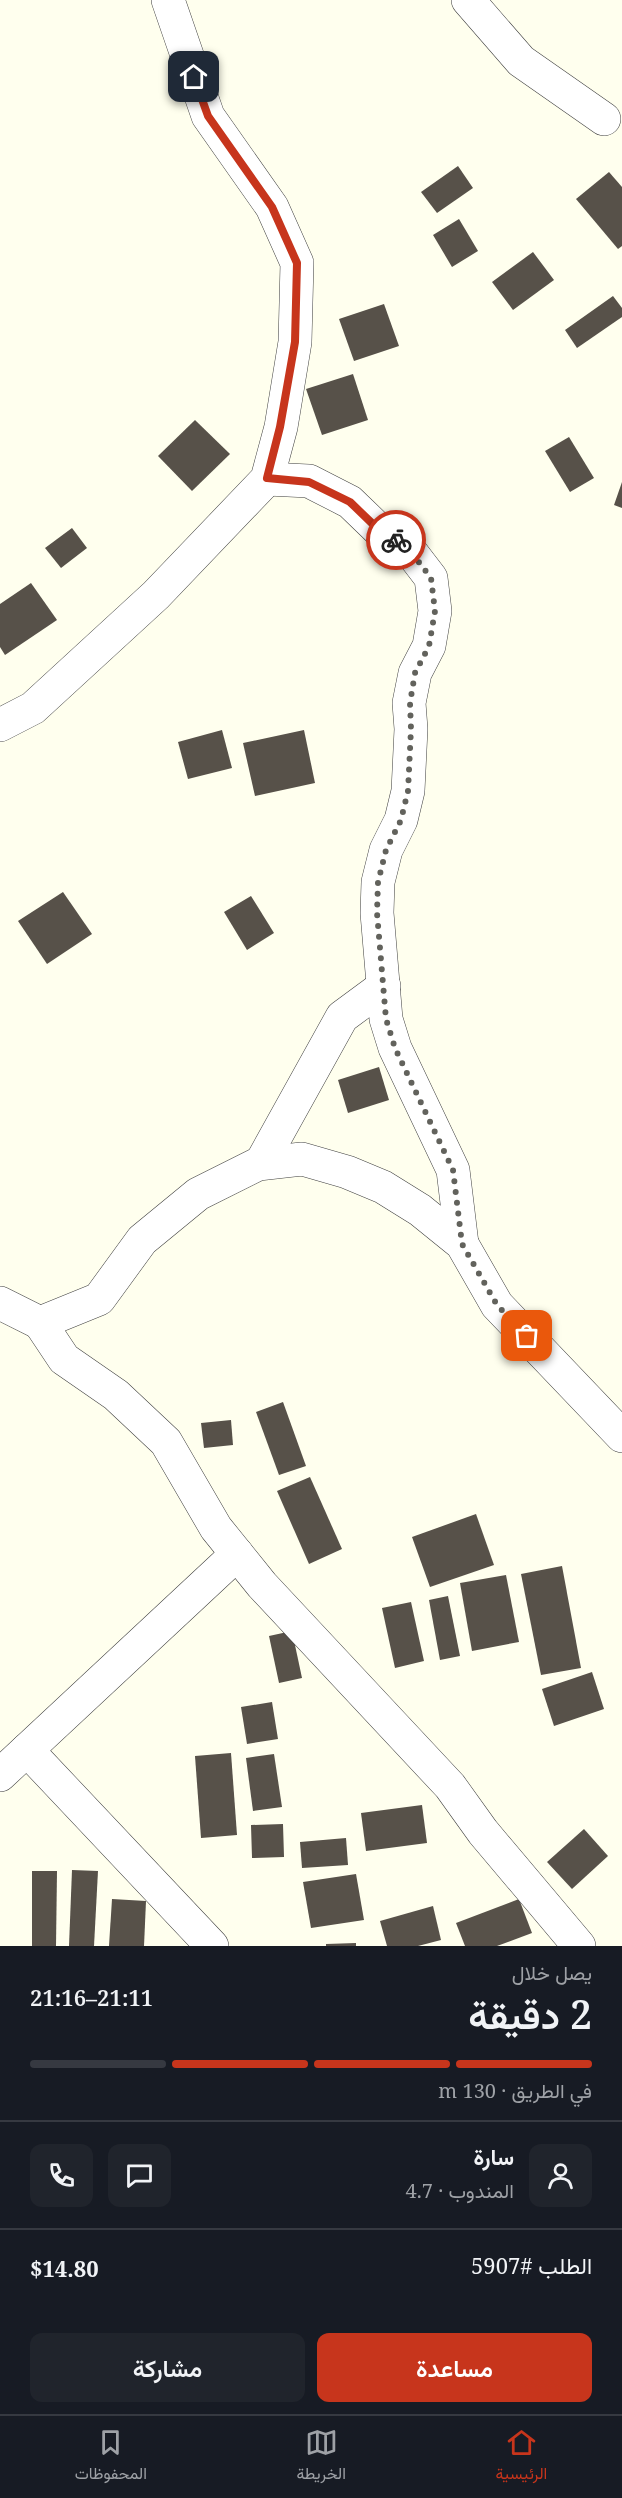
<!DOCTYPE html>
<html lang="ar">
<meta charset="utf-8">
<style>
body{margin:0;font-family:"Noto Serif",Vazirmatn,serif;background:#20242c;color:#f1f3f6;direction:rtl;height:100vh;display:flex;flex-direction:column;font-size:22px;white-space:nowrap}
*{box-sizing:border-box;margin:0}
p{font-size:20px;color:#9ea1a6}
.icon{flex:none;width:33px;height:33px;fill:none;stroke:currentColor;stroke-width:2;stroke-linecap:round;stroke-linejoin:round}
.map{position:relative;height:1946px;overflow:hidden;direction:ltr}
.sheet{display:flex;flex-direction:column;background:#171b24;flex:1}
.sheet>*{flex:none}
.pin{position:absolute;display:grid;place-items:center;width:51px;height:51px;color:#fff;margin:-26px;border-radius:12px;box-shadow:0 3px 9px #0006}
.courier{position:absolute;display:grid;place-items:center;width:60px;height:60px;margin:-30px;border:4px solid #c7351c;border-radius:50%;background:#fff;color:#222;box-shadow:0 2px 8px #0007}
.overview em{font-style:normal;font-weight:600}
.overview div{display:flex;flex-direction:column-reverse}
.overview{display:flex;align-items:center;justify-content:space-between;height:102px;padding:0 30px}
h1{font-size:39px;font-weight:600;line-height:45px}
.bar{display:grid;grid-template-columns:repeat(4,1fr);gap:9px 6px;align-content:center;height:72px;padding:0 30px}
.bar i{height:8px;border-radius:4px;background:#363941}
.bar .selected{background:#c7351c}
.bar p{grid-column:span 4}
.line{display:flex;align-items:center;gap:15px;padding:0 30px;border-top:2px solid #363941}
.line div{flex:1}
.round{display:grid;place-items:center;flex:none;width:63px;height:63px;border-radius:12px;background:#20242c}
.primary-button{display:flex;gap:12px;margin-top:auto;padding:12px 30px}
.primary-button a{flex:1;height:69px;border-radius:12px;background:#c7351c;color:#fff;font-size:24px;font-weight:600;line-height:69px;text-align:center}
.primary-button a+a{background:#20242c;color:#f1f3f6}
.tab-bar{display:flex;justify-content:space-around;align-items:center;height:84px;border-top:2px solid #363941;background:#171b24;font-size:16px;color:#9ea1a6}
.tab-bar a{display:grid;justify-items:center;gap:3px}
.tab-bar .selected{color:#c7351c}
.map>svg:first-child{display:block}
.building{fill:#575149}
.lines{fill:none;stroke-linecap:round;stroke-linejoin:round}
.minor-casing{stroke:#404040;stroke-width:34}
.minor{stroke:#fff;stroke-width:33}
.done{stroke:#62625c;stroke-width:6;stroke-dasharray:0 10.8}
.route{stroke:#c7351c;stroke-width:8}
</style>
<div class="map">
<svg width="622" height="1946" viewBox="0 0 622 1946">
<rect width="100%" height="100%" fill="#ffe"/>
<g class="building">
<path d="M458 166 473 188 437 213 421 192Z"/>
<path d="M609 172 622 187V246L618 249 576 199Z"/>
<path d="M459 219 478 251 452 267 433 235Z"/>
<path d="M533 252 554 280 513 310 492 282Z"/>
<path d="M613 296 622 308V317L577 348 565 330Z"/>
<path d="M384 304 399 346 354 361 339 319Z"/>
<path d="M353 374 368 420 322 435 306 389Z"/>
<path d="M195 420 230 454 192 491 158 456Z"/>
<path d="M569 437 594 478 570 492 545 451Z"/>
<path d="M622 482V508L614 505Z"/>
<path d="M72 528 87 548 61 568 45 548Z"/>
<path d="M31 583 57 620 5 655 0 647V604Z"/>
<path d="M222 730 232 768 188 779 178 742Z"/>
<path d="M304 730 315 783 255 796 243 743Z"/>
<path d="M63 892 92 934 47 964 18 921Z"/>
<path d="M251 896 274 933 247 950 224 912Z"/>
<path d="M379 1067 389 1100 348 1113 338 1080Z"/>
<path d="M283 1402 306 1466 279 1475 256 1412Z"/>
<path d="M231 1420 233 1445 204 1448 201 1423Z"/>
<path d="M310 1477 342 1549 309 1564 277 1491Z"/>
<path d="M476 1514 494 1565 430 1587 412 1537Z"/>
<path d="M562 1566 581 1668 541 1675 521 1574Z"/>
<path d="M506 1575 519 1642 472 1651 460 1583Z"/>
<path d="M448 1596 460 1656 440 1660 429 1600Z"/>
<path d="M411 1602 424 1661 395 1668 382 1608Z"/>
<path d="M292 1631 302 1678 279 1683 269 1636Z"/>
<path d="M592 1672 604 1709 554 1726 542 1689Z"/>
<path d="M272 1702 278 1739 247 1744 241 1707Z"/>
<path d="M231 1753 237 1835 201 1838 195 1756Z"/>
<path d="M274 1754 282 1807 253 1811 246 1758Z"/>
<path d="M422 1805 427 1843 366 1851 361 1813Z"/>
<path d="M283 1824 284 1857 252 1858 251 1825Z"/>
<path d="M584 1829 608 1856 572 1889 547 1862Z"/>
<path d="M346 1838 348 1865 302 1868 300 1842Z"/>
<path d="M72 1870 98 1871 94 1946H69Z"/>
<path d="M32 1871H57L56 1946H32Z"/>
<path d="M356 1874 364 1920 311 1928 303 1882Z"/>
<path d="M112 1899 146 1901 144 1946H109Z"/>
<path d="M519 1899 532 1933 497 1946H465L456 1923Z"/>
<path d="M433 1906 441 1940 418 1946H387L380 1921Z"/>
<path d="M356 1943V1946H326V1944Z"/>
</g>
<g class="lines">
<g class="minor-casing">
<g id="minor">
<path d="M468 0 521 61 604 119"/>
<path d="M267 479 309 481 350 502 379 530 408 548 431 578 435 611 429 646 415 673 409 703 411 729 408 791 401 820 386 850 378 882 377 913 386 1019 395 1048 453 1170 462 1244"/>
<path d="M0 725 33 708 156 595 267 479 281 427 295 342 297 263 272 207 208 116 168 0"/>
<path d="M261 1163 342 1017 384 986"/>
<path d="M0 1303 40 1323"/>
<path d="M27 1750 212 1946"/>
<path d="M0 1775 237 1554"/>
<path d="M579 1946 483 1832 450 1786 262 1585 216 1528 166 1442 116 1395 64 1359 40 1323 99 1299 142 1240 198 1194 258 1164 302 1159 347 1172 383 1187 420 1210 462 1244 497 1305 622 1436"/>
</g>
</g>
<use href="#minor" class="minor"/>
</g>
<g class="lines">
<path class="done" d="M396 540 408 548 431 578 435 611 429 646 415 673 410 703 411 729 408 791 401 820 386 850 378 882 377 913 386 1019 395 1048 453 1170 462 1244 497 1305 527 1336"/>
<path class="route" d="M194 77 208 116 272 207 297 263 295 342 280 427 267 478 309 482 350 502 379 530 396 540"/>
</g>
</svg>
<div class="pin" style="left:527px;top:1336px;background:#ea580c"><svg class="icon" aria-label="bag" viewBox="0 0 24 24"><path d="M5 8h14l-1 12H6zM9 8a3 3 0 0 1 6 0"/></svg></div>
<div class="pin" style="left:194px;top:77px;background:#1f2937"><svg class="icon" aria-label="home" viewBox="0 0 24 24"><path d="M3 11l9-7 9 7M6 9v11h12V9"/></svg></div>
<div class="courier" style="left:396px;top:540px"><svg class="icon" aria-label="bike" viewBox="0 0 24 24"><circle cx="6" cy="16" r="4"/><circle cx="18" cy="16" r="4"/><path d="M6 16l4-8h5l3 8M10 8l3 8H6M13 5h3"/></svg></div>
</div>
<section class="sheet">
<div class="overview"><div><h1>2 دقيقة</h1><p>يصل خلال</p></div><em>21:11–21:16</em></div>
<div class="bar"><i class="selected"></i><i class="selected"></i><i class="selected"></i><i></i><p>في الطريق · 130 m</p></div>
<div class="line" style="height:108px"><a class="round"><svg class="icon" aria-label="person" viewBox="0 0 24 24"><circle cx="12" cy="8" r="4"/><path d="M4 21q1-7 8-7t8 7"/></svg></a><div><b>سارة</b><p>المندوب · 4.7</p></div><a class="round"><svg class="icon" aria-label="chat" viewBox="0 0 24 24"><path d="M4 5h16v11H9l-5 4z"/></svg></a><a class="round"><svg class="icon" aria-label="phone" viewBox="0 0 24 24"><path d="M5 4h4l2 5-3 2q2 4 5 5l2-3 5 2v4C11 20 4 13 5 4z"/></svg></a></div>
<div class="line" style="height:78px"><div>الطلب #5907</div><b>$14.80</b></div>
<div class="primary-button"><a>مساعدة</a><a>مشاركة</a></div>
</section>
<nav class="tab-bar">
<a class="selected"><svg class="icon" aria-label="home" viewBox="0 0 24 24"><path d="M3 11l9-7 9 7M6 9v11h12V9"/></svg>الرئيسية</a>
<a><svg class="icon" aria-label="map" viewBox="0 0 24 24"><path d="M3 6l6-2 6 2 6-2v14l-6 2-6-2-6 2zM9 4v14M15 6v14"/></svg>الخريطة</a>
<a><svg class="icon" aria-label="saved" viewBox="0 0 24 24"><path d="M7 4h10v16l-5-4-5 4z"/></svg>المحفوظات</a>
</nav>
